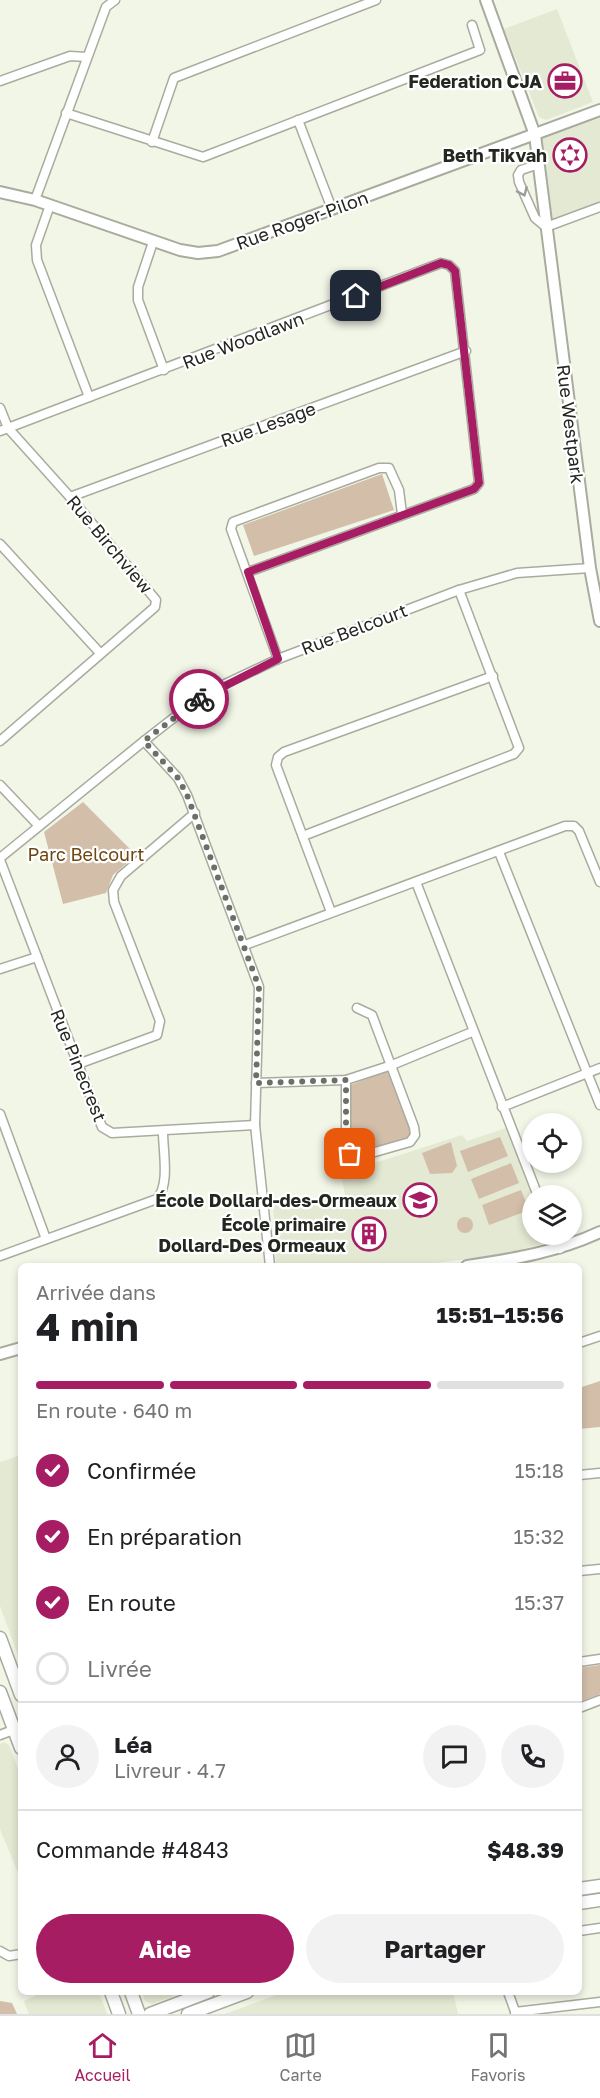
<!DOCTYPE html>
<html lang="fr">
<meta charset="utf-8">
<style>
body{margin:0;font-family:"Golos Text",sans-serif;background:#f2f2f2;color:#202124;height:100vh;display:flex;flex-direction:column;font-size:22px;white-space:nowrap}
*{box-sizing:border-box;margin:0}
p{font-size:20px;color:#757577}
.icon{flex:none;width:33px;height:33px;fill:none;stroke:currentColor;stroke-width:2;stroke-linecap:round;stroke-linejoin:round}
.map{position:relative;flex:1;overflow:hidden}
.panel{position:absolute;left:18px;top:1263px;width:564px;height:732px;display:flex;flex-direction:column;background:#fff;border-radius:9px;box-shadow:0 3px 9px #0003}
.panel>*{flex:none}
.fabs{position:absolute;left:522px;top:1113px;display:grid;gap:12px}
.fabs a{display:grid;place-items:center;width:60px;height:60px;border-radius:50%;background:#fff;box-shadow:0 3px 9px #0003;font-size:30px}
.pin{position:absolute;display:grid;place-items:center;width:51px;height:51px;color:#fff;margin:-26px;border-radius:12px;box-shadow:0 3px 9px #0006}
.courier{position:absolute;display:grid;place-items:center;width:60px;height:60px;margin:-30px;border:4px solid #a71d63;border-radius:50%;background:#fff;color:#222;box-shadow:0 2px 8px #0007}
.summary em{font-style:normal;font-weight:700}
.summary div{display:flex;flex-direction:column-reverse}
.summary{display:flex;align-items:center;justify-content:space-between;height:102px;padding:0 18px}
h1{font-size:39px;font-weight:700;line-height:45px}
.bar{display:grid;grid-template-columns:repeat(4,1fr);gap:9px 6px;align-content:center;height:72px;padding:0 18px}
.bar i{height:8px;border-radius:4px;background:#e0e0e0}
.bar .on{background:#a71d63}
.bar p{grid-column:span 4}
.line{display:flex;align-items:center;gap:15px;padding:0 18px;border-top:2px solid #e0e0e0}
.line div{flex:1}
.round{display:grid;place-items:center;flex:none;width:63px;height:63px;border-radius:32px;background:#f2f2f2}
ol{padding:0 18px;list-style:none}
li{display:flex;align-items:center;gap:18px;height:66px}
li p{margin-inline-start:auto}
li .icon{padding:6px;border-radius:50%;background:#a71d63;color:#fff;stroke-width:4}
li:last-child{color:#757577}
li i{width:33px;height:33px;border:3px solid #e0e0e0;border-radius:50%}
.primary-button{display:flex;gap:12px;margin-top:auto;padding:12px 18px}
.primary-button a{flex:1;height:69px;border-radius:36px;background:#a71d63;color:#fff;font-size:24px;font-weight:700;line-height:69px;text-align:center}
.primary-button a+a{background:#f2f2f2;color:#202124}
.tab-bar{display:flex;justify-content:space-around;align-items:center;height:84px;border-top:2px solid #e0e0e0;background:#fff;font-size:16px;color:#757577}
.tab-bar a{display:grid;justify-items:center;gap:3px}
.tab-bar .on{color:#a71d63}
.map>svg:first-child{display:block}
.built{fill:#e4e9d3}
.green{fill:#d2bea9}
.lines{fill:none;stroke-linecap:round;stroke-linejoin:round}
.minor-casing{stroke:#a8ac9e;stroke-width:11}
.tertiary-casing{stroke:#a8ac9e;stroke-width:14}
.secondary-casing{stroke:#a8ac9e;stroke-width:15}
.minor{stroke:#fff;stroke-width:8}
.tertiary{stroke:#fff;stroke-width:10}
.secondary{stroke:#fff;stroke-width:12}
.oneway{stroke:#9c9d9b}
.done{stroke:#6c6f66;stroke-width:6;stroke-dasharray:0 10.8}
.route{stroke:#a71d63;stroke-width:8}
.labels{text-anchor:middle;dominant-baseline:central;stroke-width:4.5;stroke-linejoin:round;paint-order:stroke}
.poi-label{font-size:18px;font-weight:bold;fill:#242620;stroke:#fff;text-anchor:end}
.street-label{font-size:18px;fill:#242620;stroke:#fff}
.park-label{font-size:18px;fill:#6d4611;stroke:#fff}
</style>
<div class="map">
<svg width="600" height="2014" viewBox="0 0 600 2014">
<rect width="100%" height="100%" fill="#f2f6e7"/>
<g class="built">
<path d="M557 9 593 102 546 120 539 117 504 29Z"/>
<path d="M600 118V202L549 222 539 139Z"/>
<path d="M506 1128 533 1195 532 1234 548 1235 551 1241 513 1252 416 1266H276L273 1204 345 1195 341 1174 462 1135 467 1141Z"/>
<path d="M18 1456 21 1462V1663L0 1606V1462Z"/>
<path d="M4 1742 9 1745 21 1777V1880L0 1829V1744Z"/>
<path d="M43 1992H99L107 2014H29L24 2001Z"/>
<path d="M142 1992H184L152 2004 145 2001Z"/>
<path d="M284 1992H453L458 2014H225Z"/>
</g>
<g class="green">
<path d="M382 474 394 510 254 556 243 525Z"/>
<path d="M83 802 136 855 113 875 106 893 63 904 44 832Z"/>
<path d="M389 1070 411 1126V1134L407 1139 358 1154C343 1141 349 1105 348 1086Z"/>
<path d="M500 1137 508 1156 468 1172 460 1151Z"/>
<path d="M451 1142 457 1166 452 1173 430 1174 422 1153Z"/>
<path d="M511 1163 519 1183 479 1199 471 1179Z"/>
<path d="M521 1190 529 1210 489 1225 482 1205Z"/>
<circle cx="465" cy="1225" r="8"/>
<path d="M600 1381V1427L579 1429V1388Z"/>
<path d="M600 1665V1694L579 1702V1668Z"/>
<path d="M0 2001 12 2003 17 2014H0Z"/>
</g>
<g class="lines">
<g class="minor-casing">
<g id="minor">
<path d="M0 81 70 56 87 57"/>
<path d="M66 113 203 157 480 50 472 25"/>
<path d="M298 120 332 209"/>
<path d="M152 142 174 78 376 0"/>
<path d="M539 164 521 170 518 175 519 182 535 218 546 227 600 207"/>
<path d="M35 200 106 7 115 0"/>
<path d="M50 205 36 245 37 260 89 397"/>
<path d="M153 242 138 287V300L164 370"/>
<path d="M0 408 8 428 70 497 156 600 155 607 0 741"/>
<path d="M0 431 441 263 449 265 455 271 479 483 474 489 248 572"/>
<path d="M70 497 466 351"/>
<path d="M0 544 100 653"/>
<path d="M278 659 231 529 233 522 379 468H389L399 490 402 514"/>
<path d="M144 741 178 778 187 795 259 987 255 1125 270 1266"/>
<path d="M0 785 39 826"/>
<path d="M303 836 514 754 519 748 459 590"/>
<path d="M499 852 600 1105"/>
<path d="M0 858 144 741 194 702 225 684 278 659 459 590 517 573 590 568"/>
<path d="M0 860 102 1127 112 1133 255 1125"/>
<path d="M416 882 538 1196"/>
<path d="M331 912 276 765 278 757 284 752 493 676"/>
<path d="M245 945 565 826H574L579 831 600 882"/>
<path d="M0 969 37 957"/>
<path d="M78 1064 157 1035 160 1021 114 902 113 890 121 876 195 813"/>
<path d="M346 1080V1142L354 1158 410 1142 415 1135 414 1127 372 1015 357 1008"/>
<path d="M256 1083 346 1080 392 1065 472 1032"/>
<path d="M502 1107 600 1068"/>
<path d="M0 1114 46 1239"/>
<path d="M554 1234 560 1249"/>
<path d="M0 1256 157 1199C170 1184 163 1152 163 1132"/>
<path d="M579 1343 600 1336"/>
<path d="M579 1475 600 1473"/>
<path d="M579 1571 600 1569"/>
<path d="M579 1662 600 1659"/>
<path d="M579 1708 600 1700"/>
<path d="M0 1735 21 1727"/>
<path d="M579 1931 600 1928"/>
<path d="M0 1951 9 1956 21 1954"/>
<path d="M508 1992 516 2014"/>
<path d="M515 2012 600 2002"/>
</g>
</g>
<g class="tertiary-casing">
<g id="tertiary">
<path d="M486 0 535 135 590 568 600 621"/>
<path d="M0 192 35 200 180 250 198 253 218 251 600 110"/>
<path d="M467 1266C514 1259 557 1252 600 1232"/>
<path d="M0 1354 21 1348"/>
</g>
</g>
<g class="secondary-casing">
<g id="secondary">
<path d="M0 1638 21 1695"/>
<path d="M0 1692 21 1748"/>
<path d="M579 1889 600 1886"/>
<path d="M579 1903 600 1900"/>
<path d="M111 1992 119 2014"/>
<path d="M131 1992 139 2014"/>
<path d="M150 2014 208 1992"/>
<path d="M188 2014 247 1992"/>
</g>
</g>
<use href="#minor" class="minor"/>
<use href="#tertiary" class="tertiary"/>
<use href="#secondary" class="secondary"/>
</g>
<defs><path id="oneway-chevron" d="M-2-3.5L2.5 0L-2 3.5" fill="none" stroke-width="1.6" stroke-linecap="round" stroke-linejoin="round" transform="scale(1.5)"/></defs>
<use class="oneway" href="#oneway-chevron" transform="translate(523 192) rotate(66)"/>
<g class="lines">
<path class="done" d="M199 699 144 741 178 778 187 795 259 987 256 1083 346 1080V1142L350 1154"/>
<path class="route" d="M199 699 278 659 248 572 474 489 479 483 455 271 449 265 441 263 356 296"/>
</g>
<defs>
<g id="office-ring" transform="scale(1.725)"><circle r="9.5" fill="#fff" stroke="#a71d63" stroke-width="1.5"/><path d="M-6-3h4V-5.5h4V-3h4V5H-6ZM-1-4.5V-3h2v-1.5ZM-6 0V1H6V0Z" fill="#a71d63"/></g>
<g id="synagogue-ring" transform="scale(1.725)"><circle r="9.5" fill="#fff" stroke="#a71d63" stroke-width="1.5"/><path d="M0-6.5L5.6 3.2H-5.6ZM0 6.5L5.6-3.2H-5.6Z" fill="#a71d63"/></g>
<g id="school-ring" transform="scale(1.725)"><circle r="9.5" fill="#fff" stroke="#a71d63" stroke-width="1.5"/><path d="M0-5L7-2L0 1L-7-2ZM-4 1L0 2.5L4 1V4Q0 6-4 4Z" fill="#a71d63"/></g>
<g id="building-ring" transform="scale(1.725)"><circle r="9.5" fill="#fff" stroke="#a71d63" stroke-width="1.5"/><path d="M-4-6H4V6H1V3H-1V6H-4ZM-2.5-4.3h1.7v1.8h-1.7ZM.8-4.3h1.7v1.8H.8ZM-2.5-1h1.7V.8h-1.7ZM.8-1h1.7V.8H.8Z" fill="#a71d63"/></g>
</defs>
<g fill-rule="evenodd">
<use href="#office-ring" x="565" y="81"/>
<use href="#synagogue-ring" x="570" y="155"/>
<use href="#school-ring" x="420" y="1200"/>
<use href="#building-ring" x="369" y="1234"/>
</g>
<g class="labels">
<g class="poi-label">
<text x="542" y="81">Federation CJA</text>
<text x="547" y="155">Beth Tikvah</text>
<text x="397" y="1200">École Dollard-des-Ormeaux</text>
<text x="346" y="1224">École primaire<tspan x="346" dy="21">Dollard-Des Ormeaux</tspan></text>
</g>
<g class="street-label">
<text transform="translate(302 220) rotate(-20)">Rue Roger-Pilon</text>
<text transform="translate(243 340) rotate(-21)">Rue Woodlawn</text>
<text transform="translate(268 424) rotate(-20)">Rue Lesage</text>
<text transform="translate(571 424) rotate(83)">Rue Westpark</text>
<text transform="translate(110 544) rotate(50)">Rue Birchview</text>
<text transform="translate(354 629) rotate(-21)">Rue Belcourt</text>
<text transform="translate(79 1065) rotate(68)">Rue Pinecrest</text>
</g>
<g class="park-label">
<text x="86" y="854">Parc Belcourt</text>
</g>
</g>
</svg>
<div class="fabs">
<a><svg class="icon" aria-label="locate" viewBox="0 0 24 24"><circle cx="12" cy="12" r="6"/><path d="M12 2v4M12 18v4M2 12h4M18 12h4"/></svg></a>
<a><svg class="icon" aria-label="layers" viewBox="0 0 24 24"><path d="M12 4l9 5-9 5-9-5zM3 14l9 5 9-5"/></svg></a>
</div>
<div class="pin" style="left:350px;top:1154px;background:#ea580c"><svg class="icon" aria-label="bag" viewBox="0 0 24 24"><path d="M5 8h14l-1 12H6zM9 8a3 3 0 0 1 6 0"/></svg></div>
<div class="pin" style="left:356px;top:296px;background:#1f2937"><svg class="icon" aria-label="home" viewBox="0 0 24 24"><path d="M3 11l9-7 9 7M6 9v11h12V9"/></svg></div>
<div class="courier" style="left:199px;top:699px"><svg class="icon" aria-label="bike" viewBox="0 0 24 24"><circle cx="6" cy="16" r="4"/><circle cx="18" cy="16" r="4"/><path d="M6 16l4-8h5l3 8M10 8l3 8H6M13 5h3"/></svg></div>
<section class="panel">
<div class="summary"><div><h1>4 min</h1><p>Arrivée dans</p></div><em>15:51–15:56</em></div>
<div class="bar"><i class="on"></i><i class="on"></i><i class="on"></i><i></i><p>En route · 640 m</p></div>
<ol>
<li><svg class="icon" aria-label="check" viewBox="0 0 24 24"><path d="M5 12l5 5 9-10"/></svg>Confirmée<p>15:18</p></li>
<li><svg class="icon" aria-label="check" viewBox="0 0 24 24"><path d="M5 12l5 5 9-10"/></svg>En préparation<p>15:32</p></li>
<li><svg class="icon" aria-label="check" viewBox="0 0 24 24"><path d="M5 12l5 5 9-10"/></svg>En route<p>15:37</p></li>
<li><i></i>Livrée</li>
</ol>
<div class="line" style="height:108px"><a class="round"><svg class="icon" aria-label="person" viewBox="0 0 24 24"><circle cx="12" cy="8" r="4"/><path d="M4 21q1-7 8-7t8 7"/></svg></a><div><b>Léa</b><p>Livreur · 4.7</p></div><a class="round"><svg class="icon" aria-label="chat" viewBox="0 0 24 24"><path d="M4 5h16v11H9l-5 4z"/></svg></a><a class="round"><svg class="icon" aria-label="phone" viewBox="0 0 24 24"><path d="M5 4h4l2 5-3 2q2 4 5 5l2-3 5 2v4C11 20 4 13 5 4z"/></svg></a></div>
<div class="line" style="height:78px"><div>Commande #4843</div><b>$48.39</b></div>
<div class="primary-button"><a>Aide</a><a>Partager</a></div>
</section>
</div>
<nav class="tab-bar">
<a class="on"><svg class="icon" aria-label="home" viewBox="0 0 24 24"><path d="M3 11l9-7 9 7M6 9v11h12V9"/></svg>Accueil</a>
<a><svg class="icon" aria-label="map" viewBox="0 0 24 24"><path d="M3 6l6-2 6 2 6-2v14l-6 2-6-2-6 2zM9 4v14M15 6v14"/></svg>Carte</a>
<a><svg class="icon" aria-label="saved" viewBox="0 0 24 24"><path d="M7 4h10v16l-5-4-5 4z"/></svg>Favoris</a>
</nav>
